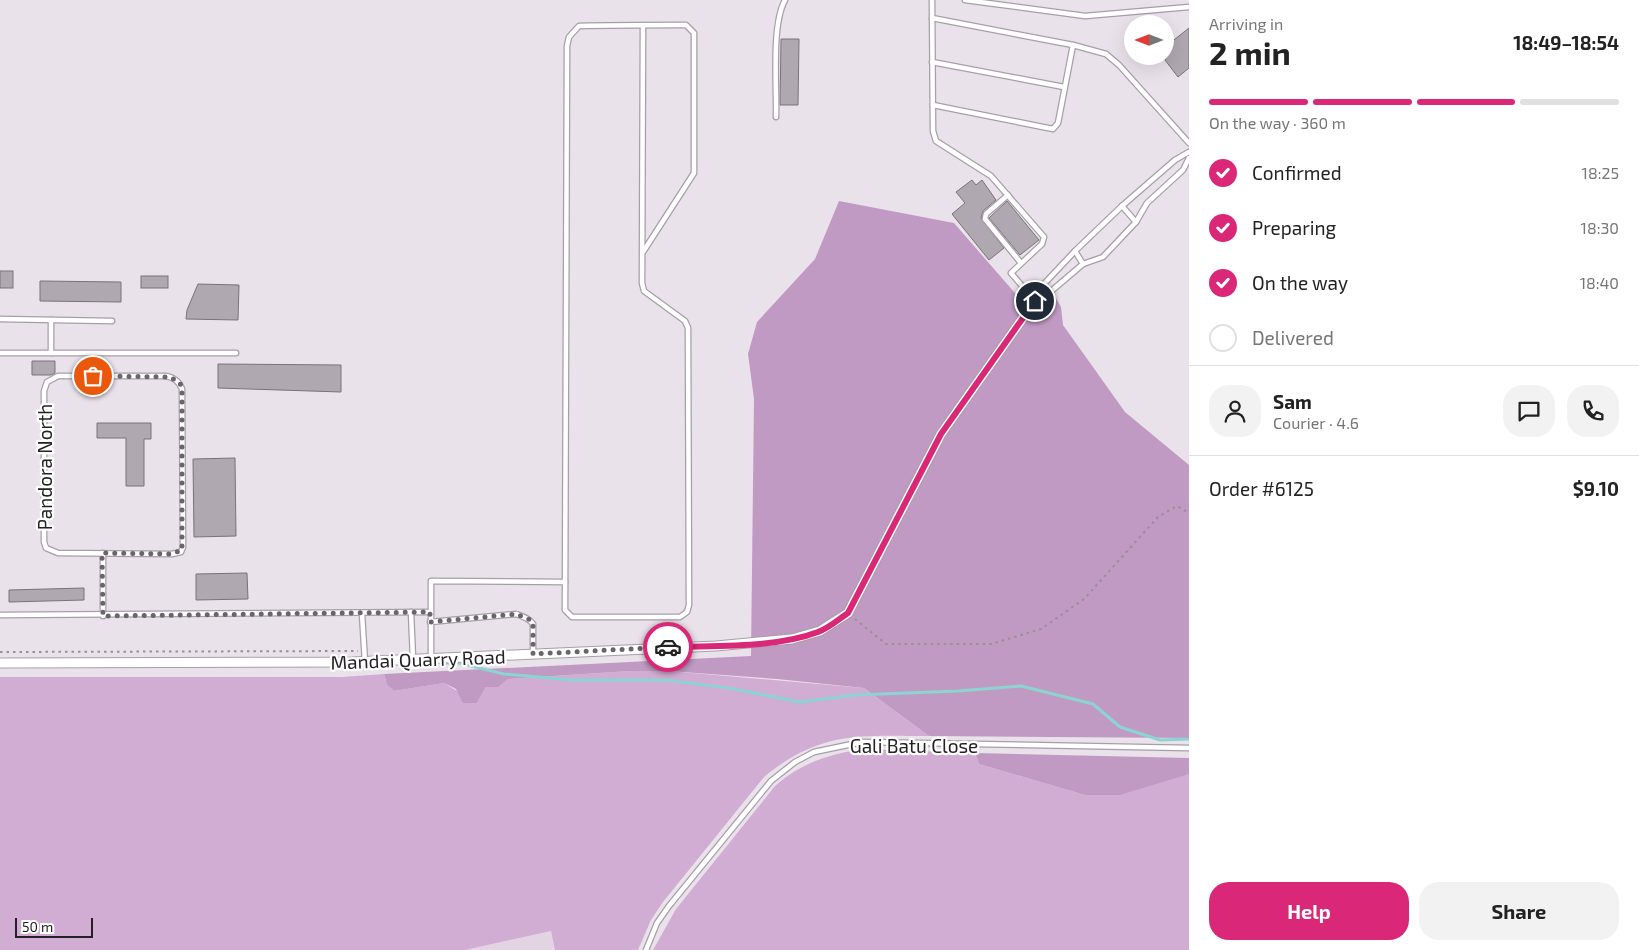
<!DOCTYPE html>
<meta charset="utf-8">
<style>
body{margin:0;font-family:"Exo 2",sans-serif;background:#f2f2f2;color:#222;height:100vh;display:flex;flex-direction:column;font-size:19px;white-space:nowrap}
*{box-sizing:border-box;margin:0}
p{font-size:16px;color:#767676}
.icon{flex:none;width:28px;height:28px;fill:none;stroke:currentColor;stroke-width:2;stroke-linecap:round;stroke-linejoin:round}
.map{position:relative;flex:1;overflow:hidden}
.side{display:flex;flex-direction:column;background:#fff;width:450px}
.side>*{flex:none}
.needle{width:32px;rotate:270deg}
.fabs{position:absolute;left:1124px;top:15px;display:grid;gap:10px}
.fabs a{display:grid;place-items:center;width:50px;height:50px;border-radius:50%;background:#fff;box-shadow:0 5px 20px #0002;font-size:25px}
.scale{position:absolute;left:15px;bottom:12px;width:78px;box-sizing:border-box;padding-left:5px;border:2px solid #242124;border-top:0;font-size:14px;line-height:18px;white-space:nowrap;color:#242124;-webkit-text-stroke:4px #fff;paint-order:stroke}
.pin{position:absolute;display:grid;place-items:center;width:42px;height:42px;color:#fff;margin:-21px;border:2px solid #fff;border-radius:50%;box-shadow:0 1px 5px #0007}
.courier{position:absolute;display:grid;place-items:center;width:50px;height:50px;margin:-25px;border:4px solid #db2777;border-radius:50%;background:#fff;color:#222;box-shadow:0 1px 6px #0007}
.summary em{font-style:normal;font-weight:700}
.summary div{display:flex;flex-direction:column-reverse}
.summary{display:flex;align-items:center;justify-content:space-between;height:85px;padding:0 20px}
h1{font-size:32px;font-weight:700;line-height:38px}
.bar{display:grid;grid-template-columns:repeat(4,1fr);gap:8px 5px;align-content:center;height:60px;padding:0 20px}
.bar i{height:6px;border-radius:4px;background:#e0e0e0}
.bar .active{background:#db2777}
.bar p{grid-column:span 4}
.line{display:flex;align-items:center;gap:12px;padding:0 20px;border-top:1px solid #e0e0e0}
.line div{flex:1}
.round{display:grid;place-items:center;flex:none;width:52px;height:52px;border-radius:20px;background:#f2f2f2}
ol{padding:0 20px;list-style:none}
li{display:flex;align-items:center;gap:15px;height:55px}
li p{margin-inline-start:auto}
li .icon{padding:5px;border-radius:50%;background:#db2777;color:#fff;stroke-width:4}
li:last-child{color:#767676}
li i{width:28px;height:28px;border:2px solid #e0e0e0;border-radius:50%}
.action{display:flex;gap:10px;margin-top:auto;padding:10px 20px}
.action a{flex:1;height:58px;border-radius:20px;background:#db2777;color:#fff;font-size:20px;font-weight:700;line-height:58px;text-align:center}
.action a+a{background:#f2f2f2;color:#222}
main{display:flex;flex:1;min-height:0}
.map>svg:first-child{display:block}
.built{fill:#e2d4e3}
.green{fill:#d1add4}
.forest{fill:#c09ac3}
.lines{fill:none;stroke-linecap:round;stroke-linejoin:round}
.stream{stroke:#8cd4d2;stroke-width:3}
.building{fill:#b0a8b1;stroke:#79727a}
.lane-casing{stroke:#a79fa7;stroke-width:7}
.street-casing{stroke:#a79fa7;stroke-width:11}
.path{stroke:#969097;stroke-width:2;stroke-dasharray:2.5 4;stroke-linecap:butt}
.lane{stroke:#fff;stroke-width:4.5}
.street{stroke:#fff;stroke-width:9}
.done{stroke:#69656a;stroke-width:5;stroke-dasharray:0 9}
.route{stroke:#db2777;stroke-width:6}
.labels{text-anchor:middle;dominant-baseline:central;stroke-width:4.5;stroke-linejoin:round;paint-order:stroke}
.street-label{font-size:19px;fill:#242124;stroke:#fff}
</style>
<main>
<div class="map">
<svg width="1189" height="950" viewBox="0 0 1189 950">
<rect width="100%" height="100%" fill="#eae2eb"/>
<path class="built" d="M551 931 555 950H465Z"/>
<g class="green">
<path d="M630 671H669L864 688 929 736C861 736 821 730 764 777L663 902 651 920 638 950H555L551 931 465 950H0V677H342L384 674 387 685 394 691 444 683 477 703 486 687 498 686 508 679Z"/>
<path d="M863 749 975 753 979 764 1085 795 1189 774V950H653L676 909 775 786C801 763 829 754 863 749Z"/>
</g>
<g class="forest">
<path d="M839 201 954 223 1034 315 1054 295 1061 307 1063 325 1125 412 1189 465V738L929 736 864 688 777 679 669 671H630L508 679 498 687H486L477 703H463L456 689 444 683 394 691 387 685 384 674 751 656 754 399 748 354 757 322 815 259Z"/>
<path d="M975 753 1189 758V774L1120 795H1085L979 764Z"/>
</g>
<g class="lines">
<path class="stream" d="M419 663H459L504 674 571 680H665L729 688 800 702 855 695 958 691 1021 686 1093 704 1120 727 1160 740 1189 739"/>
</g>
<g class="building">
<path d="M1189 28V68L1178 77 1165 60V47Z"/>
<path d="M781 39H799L798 105H780Z"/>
<path d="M972 180 976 185 982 180 996 200 983 211 981 218 1004 248 989 260 952 214 965 203 956 192Z"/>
<path d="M1007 201 1039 240 1020 255 989 218Z"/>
<rect x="0" y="271" width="13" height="17"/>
<rect x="141" y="276" width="27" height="12"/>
<path d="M40 281 121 282V302L40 301Z"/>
<path d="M198 284 239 285 238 320 186 319 187 310Z"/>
<path d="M32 361H55V373L51 375H32Z"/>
<path d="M218 364 341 365V392L218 388Z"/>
<path d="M97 423H151V439H144V486H126V438H97Z"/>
<path d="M235 458 236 536 194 537 193 459Z"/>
<path d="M247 573 248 599 196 600V574Z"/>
<path d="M84 588V600L9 602V590Z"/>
</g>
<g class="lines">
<g class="lane-casing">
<g id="lane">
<path d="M932 0 933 131 936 141 991 176 1044 237 1042 244 1011 273 1035 301 1039 296 1049 293 1083 264 1103 257 1136 222 1147 203 1183 170 1189 158"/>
<path d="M965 0 1085 16 1189 7"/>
<path d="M932 18 1073 45 1106 54 1119 65 1189 143"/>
<path d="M932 62 1064 87"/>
<path d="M933 105 1053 129 1058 123 1073 45"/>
<path d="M776 117C777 86 771 26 785 0"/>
<path d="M1008 195 986 214 985 219 1021 263"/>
<path d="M1122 206 1136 222"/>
<path d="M1075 251 1083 264"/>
<path d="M643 252 694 173V33L686 25H682C647 25 613 25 579 26L569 37 567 46 565 610 572 617H680L687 612 689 605 688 328 685 321 644 291 642 283 643 25"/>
<path d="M1039 296 1043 285 1075 251 1122 206 1175 160 1189 152"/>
<path d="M0 319 112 321"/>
<path d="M51 320V353"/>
<path d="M0 353H236"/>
<path d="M58 376H165C174 377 179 381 182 389L183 547 181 552 172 554 58 553 46 548 44 542V391L47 382Z"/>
<path d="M103 553V616"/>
<path d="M411 612 413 659"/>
<path d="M362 614 365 662"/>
<path d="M0 615 430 612"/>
<path d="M430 622 516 614C522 616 529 618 533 624V653"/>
<path d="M431 658V581L565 582"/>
<path d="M646 950 657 923 669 906 771 781 795 762 814 752 862 742 1189 748"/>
</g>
</g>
<g class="street-casing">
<path id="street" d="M0 663 352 662 716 646 792 639 820 631 848 613 941 434 1035 301"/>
</g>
<g class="path">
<path d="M855 619 886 644H991L1041 629 1084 599 1158 517 1177 506 1189 513"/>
<path d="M0 652 358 651"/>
</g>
<use href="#lane" class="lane"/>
<use href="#street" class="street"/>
</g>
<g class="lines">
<path class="done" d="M93 376 170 377 180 383 182 389V550L172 554 102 553 103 616 430 612V622L516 614 531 620 533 624V654L668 647"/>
<path class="route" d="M668 647C713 646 776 648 818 632 829 628 839 619 848 613L941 434 1035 301"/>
</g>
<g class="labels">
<g class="street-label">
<text transform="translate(44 467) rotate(-90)">Pandora North</text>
<text transform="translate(418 659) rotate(-2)">Mandai Quarry Road</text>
<text x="914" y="745">Gali Batu Close</text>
</g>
</g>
</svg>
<div class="fabs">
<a><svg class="needle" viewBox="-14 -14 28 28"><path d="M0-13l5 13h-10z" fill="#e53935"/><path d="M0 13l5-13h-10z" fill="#767676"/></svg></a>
</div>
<div class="scale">50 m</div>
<div class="pin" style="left:93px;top:376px;background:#ea580c"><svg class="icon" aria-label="bag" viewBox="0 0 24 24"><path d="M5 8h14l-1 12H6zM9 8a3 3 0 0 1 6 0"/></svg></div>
<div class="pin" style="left:1035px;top:301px;background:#1f2937"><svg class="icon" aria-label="home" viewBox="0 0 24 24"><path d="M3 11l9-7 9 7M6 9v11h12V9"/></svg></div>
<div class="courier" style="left:668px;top:647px"><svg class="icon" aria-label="car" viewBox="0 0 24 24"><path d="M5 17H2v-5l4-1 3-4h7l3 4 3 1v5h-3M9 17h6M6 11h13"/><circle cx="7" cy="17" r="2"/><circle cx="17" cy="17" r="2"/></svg></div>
</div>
<section class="side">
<div class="summary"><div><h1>2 min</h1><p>Arriving in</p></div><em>18:49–18:54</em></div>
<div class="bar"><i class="active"></i><i class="active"></i><i class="active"></i><i></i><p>On the way · 360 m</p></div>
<ol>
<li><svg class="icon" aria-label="check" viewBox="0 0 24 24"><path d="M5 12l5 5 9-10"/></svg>Confirmed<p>18:25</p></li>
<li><svg class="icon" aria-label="check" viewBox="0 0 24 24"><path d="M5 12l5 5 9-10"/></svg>Preparing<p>18:30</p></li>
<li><svg class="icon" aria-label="check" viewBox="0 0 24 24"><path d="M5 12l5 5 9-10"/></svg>On the way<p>18:40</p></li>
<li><i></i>Delivered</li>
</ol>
<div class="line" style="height:90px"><a class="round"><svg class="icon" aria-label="person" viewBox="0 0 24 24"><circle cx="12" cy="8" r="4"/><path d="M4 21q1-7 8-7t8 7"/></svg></a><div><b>Sam</b><p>Courier · 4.6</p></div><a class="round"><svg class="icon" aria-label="chat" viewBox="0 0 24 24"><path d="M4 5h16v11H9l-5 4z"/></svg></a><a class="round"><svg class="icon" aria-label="phone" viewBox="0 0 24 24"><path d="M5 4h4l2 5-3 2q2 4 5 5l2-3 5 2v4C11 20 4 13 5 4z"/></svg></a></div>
<div class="line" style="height:65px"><div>Order #6125</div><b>$9.10</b></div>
<div class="action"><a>Help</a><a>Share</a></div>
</section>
</main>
